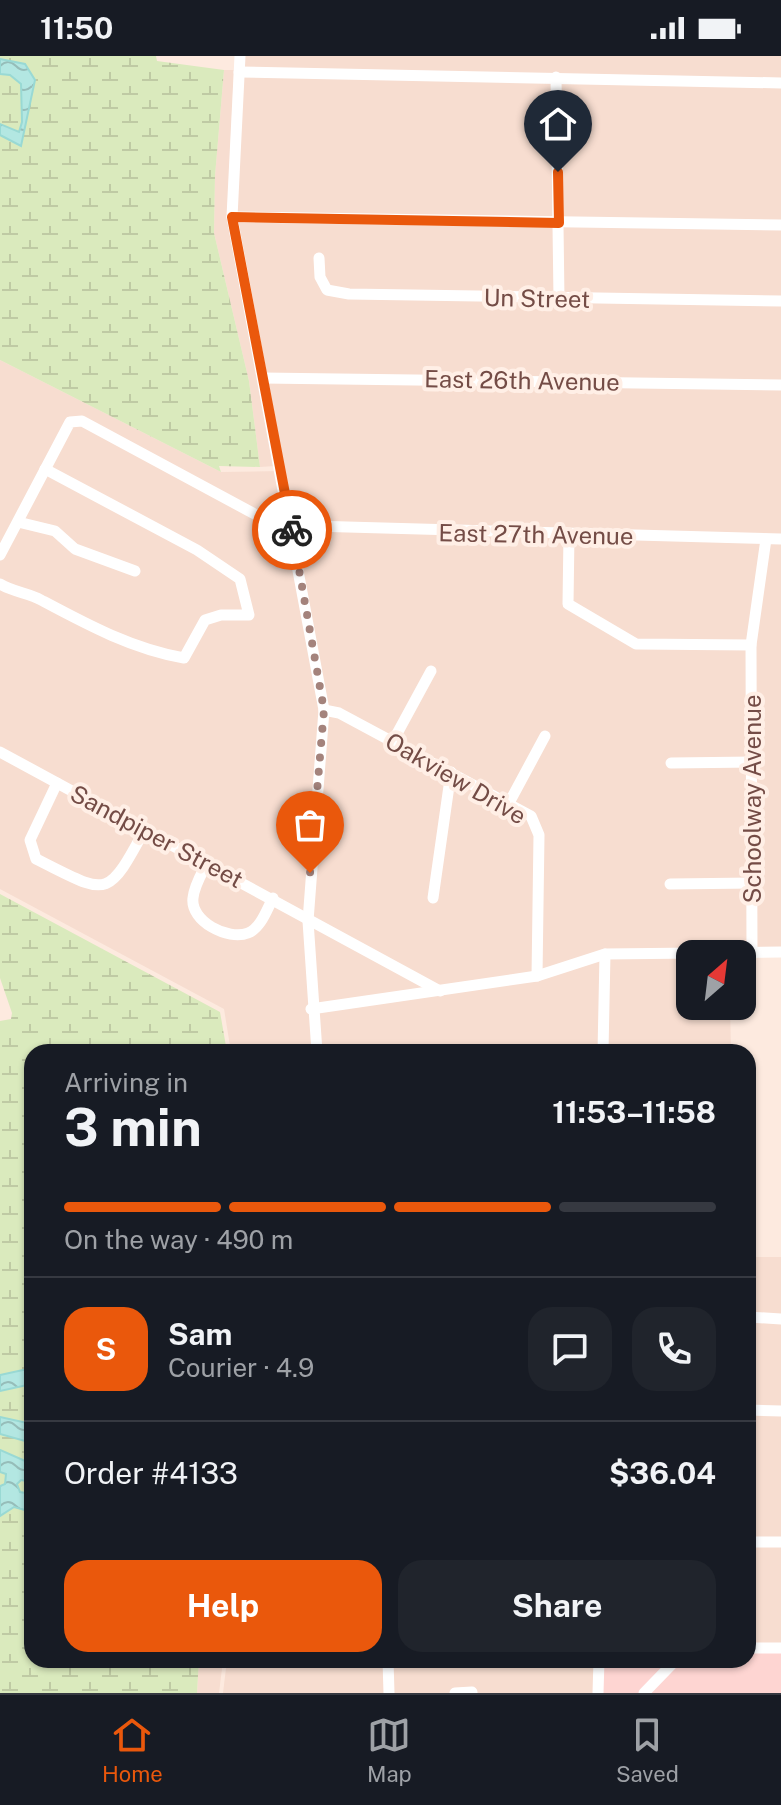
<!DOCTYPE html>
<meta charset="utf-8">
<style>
body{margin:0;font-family:"Public Sans",sans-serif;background:#20242c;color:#f1f3f6;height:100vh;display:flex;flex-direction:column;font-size:30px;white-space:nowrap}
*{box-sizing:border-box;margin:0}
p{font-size:26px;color:#9ea1a6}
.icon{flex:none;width:44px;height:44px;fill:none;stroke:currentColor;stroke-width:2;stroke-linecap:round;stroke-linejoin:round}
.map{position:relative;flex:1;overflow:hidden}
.panel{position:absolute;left:24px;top:988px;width:732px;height:624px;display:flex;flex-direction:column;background:#171b24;border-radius:24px;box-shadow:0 2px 6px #0004}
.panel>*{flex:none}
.needle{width:52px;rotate:28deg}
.fabs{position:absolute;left:676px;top:884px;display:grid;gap:16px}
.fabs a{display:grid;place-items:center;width:80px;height:80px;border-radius:16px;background:#171b24;box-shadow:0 2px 6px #0004;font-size:40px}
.pin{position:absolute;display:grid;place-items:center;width:68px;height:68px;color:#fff;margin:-82px -34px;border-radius:50% 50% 50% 0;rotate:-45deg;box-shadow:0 0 8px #0007}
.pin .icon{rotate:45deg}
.courier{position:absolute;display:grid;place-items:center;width:80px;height:80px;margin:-40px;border:6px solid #ea580c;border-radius:50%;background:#fff;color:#222;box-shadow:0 2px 10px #0007}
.headline em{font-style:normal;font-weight:700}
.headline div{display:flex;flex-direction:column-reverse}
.headline{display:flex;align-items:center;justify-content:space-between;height:136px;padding:0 40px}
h1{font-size:52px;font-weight:700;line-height:60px}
.bar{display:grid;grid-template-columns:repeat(4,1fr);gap:12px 8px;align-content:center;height:96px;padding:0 40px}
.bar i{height:10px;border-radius:6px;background:#363941}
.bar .on{background:#ea580c}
.bar p{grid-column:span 4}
.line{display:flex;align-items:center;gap:20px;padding:0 40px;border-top:2px solid #363941}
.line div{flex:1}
.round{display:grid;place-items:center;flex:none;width:84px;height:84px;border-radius:24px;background:#20242c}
.primary-button{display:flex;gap:16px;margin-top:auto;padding:16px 40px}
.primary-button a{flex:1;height:92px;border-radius:24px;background:#ea580c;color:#fff;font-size:32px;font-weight:700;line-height:92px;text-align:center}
.primary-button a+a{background:#20242c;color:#f1f3f6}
.status{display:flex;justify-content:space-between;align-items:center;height:56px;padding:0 40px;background:#171b24;direction:ltr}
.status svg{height:22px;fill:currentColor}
.menu{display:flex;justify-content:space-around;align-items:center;height:112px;border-top:2px solid #363941;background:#171b24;font-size:22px;color:#9ea1a6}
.menu a{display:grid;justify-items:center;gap:4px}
.menu .on{color:#ea580c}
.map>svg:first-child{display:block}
.residential{fill:#f7ddd0}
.commercial{fill:#fed5d2}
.wetland{fill:url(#wetland-marsh)}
.water{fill:url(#water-waves);stroke:#99d9d4;stroke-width:2}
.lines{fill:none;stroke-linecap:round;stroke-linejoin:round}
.minor{stroke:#fff;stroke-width:11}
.done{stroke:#a4837c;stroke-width:8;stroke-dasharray:0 14.4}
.route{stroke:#ea580c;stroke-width:10}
.labels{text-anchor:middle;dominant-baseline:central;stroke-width:8;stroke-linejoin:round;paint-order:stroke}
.street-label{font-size:24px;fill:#744c46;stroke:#ffefe6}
</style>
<div class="status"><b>11:50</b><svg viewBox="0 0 49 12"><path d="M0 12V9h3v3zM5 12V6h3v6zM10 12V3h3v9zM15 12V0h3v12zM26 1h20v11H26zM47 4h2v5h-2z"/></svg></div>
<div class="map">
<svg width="781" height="1637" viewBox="0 0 781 1637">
<defs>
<pattern id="wetland-marsh" width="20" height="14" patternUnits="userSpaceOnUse" patternTransform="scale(2)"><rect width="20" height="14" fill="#daeabd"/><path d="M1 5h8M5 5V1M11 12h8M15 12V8" fill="none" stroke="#bfcaa4"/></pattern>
<pattern id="water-waves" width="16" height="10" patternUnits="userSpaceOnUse" patternTransform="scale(2)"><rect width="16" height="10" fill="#b3e7e2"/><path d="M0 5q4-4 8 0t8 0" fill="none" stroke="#96bdb9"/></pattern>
</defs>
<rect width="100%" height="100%" fill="#fdeadf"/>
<g class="residential">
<path d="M240 0H781V896L690 898V950H730L731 996H231L224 953 0 833V304L221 416 280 415 232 161Z"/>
<path d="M224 14H234L227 162 275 410 260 411 249 325 214 177 215 120Z"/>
<rect x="748" y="1201" width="33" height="388"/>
<path d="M199 1604H223L219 1637H197Z"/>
<path d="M227 1604H599L598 1637H223Z"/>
</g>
<path class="commercial" d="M748 1589H781V1637H598L599 1604H748Z"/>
<g class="wetland">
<path d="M0 0H156L157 5 224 14 215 120 214 177 249 325 260 411 219 410 221 416 0 304V79L21 90 35 24 25 8 0 3Z"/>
<path d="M0 18 10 19 21 28 22 66 19 76 0 68Z"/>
<path d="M0 838 220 956 227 996H32V1604H199L197 1637H0V965L11 963 12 957 0 922Z"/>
</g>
<g class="water">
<path d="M0 3 25 8 35 24 21 90 0 79V68L19 76 22 66 21 28 10 19 0 18Z"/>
<path d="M32 1312V1328L0 1335V1319Z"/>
<path d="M0 1361 32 1368V1387L0 1378Z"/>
<path d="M0 1394 32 1408V1426L21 1424 17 1428 20 1436 32 1438V1456L14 1451 0 1460V1430L5 1428 6 1418 0 1416Z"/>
</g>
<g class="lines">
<g class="minor">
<path d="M240 0 232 161 324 654 308 865 317 996"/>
<path d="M239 16 781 27"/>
<path d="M556 21 559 243"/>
<path d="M232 161 781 169"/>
<path d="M319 202 320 221 327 234 349 238 781 245"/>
<path d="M263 322 781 329"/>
<path d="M18 466 55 475 75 493 135 515"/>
<path d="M569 478 568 548 636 588 751 589"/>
<path d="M0 499 70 366 82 365 275 469 781 483"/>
<path d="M0 528C13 536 28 537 41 544 86 568 132 593 184 602L205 564 221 559H249L240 523 197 494 45 413"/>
<path d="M324 654 339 657 531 760 539 779 537 920"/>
<path d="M393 685 431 615"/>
<path d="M0 696 440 935"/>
<path d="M671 707 754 706"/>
<path d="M57 727 30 784 36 803C107 838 106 846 145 773"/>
<path d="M509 747 545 680"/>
<path d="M207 807C202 817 194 830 193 842 190 865 228 885 248 877 261 872 267 853 273 842"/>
<path d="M670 828 753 827"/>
<path d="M433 842 451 716"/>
<path d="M752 894 751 589 766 483"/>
<path d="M311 953 537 920 605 898 781 896"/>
<path d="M603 996 605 898"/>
<path d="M748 1261 781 1263"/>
<path d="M748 1354 781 1355"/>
<path d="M748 1486H781"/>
<path d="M748 1592H781"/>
<path d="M388 1604 389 1637"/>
<path d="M455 1637 472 1636"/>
<path d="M598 1637 599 1604"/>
<path d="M644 1637 676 1604"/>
</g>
</g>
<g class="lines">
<path class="done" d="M292 474 324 654 310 817"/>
<path class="route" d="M292 474 232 161 559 167 558 116"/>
</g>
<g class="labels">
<g class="street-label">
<text transform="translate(537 242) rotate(1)">Un Street</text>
<text transform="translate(522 324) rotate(1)">East 26th Avenue</text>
<text transform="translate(536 478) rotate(1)">East 27th Avenue</text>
<text transform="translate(456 722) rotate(30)">Oakview Drive</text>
<text transform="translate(752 743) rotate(-90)">Schoolway Avenue</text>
<text transform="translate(157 780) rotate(28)">Sandpiper Street</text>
</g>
</g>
</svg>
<div class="fabs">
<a><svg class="needle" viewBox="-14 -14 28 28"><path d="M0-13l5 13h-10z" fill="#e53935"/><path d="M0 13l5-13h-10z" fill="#9ea1a6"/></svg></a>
</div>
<div class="pin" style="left:310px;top:817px;background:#ea580c"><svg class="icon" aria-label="bag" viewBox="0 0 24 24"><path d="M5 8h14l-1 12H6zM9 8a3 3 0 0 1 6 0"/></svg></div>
<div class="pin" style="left:558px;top:116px;background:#1f2937"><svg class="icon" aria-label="home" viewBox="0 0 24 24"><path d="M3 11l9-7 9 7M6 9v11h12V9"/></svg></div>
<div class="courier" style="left:292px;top:474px"><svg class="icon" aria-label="bike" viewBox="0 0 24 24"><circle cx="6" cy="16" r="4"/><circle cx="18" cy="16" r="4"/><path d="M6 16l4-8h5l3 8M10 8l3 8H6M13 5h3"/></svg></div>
<section class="panel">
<div class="headline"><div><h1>3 min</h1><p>Arriving in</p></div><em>11:53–11:58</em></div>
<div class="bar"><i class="on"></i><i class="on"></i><i class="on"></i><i></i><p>On the way · 490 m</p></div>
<div class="line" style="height:144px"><b class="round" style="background:#ea580c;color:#fff">S</b><div><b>Sam</b><p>Courier · 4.9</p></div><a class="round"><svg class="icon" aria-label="chat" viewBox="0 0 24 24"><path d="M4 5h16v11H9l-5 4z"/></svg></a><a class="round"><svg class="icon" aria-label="phone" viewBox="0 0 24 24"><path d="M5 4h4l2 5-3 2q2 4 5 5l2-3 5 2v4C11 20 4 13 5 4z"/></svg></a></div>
<div class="line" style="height:104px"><div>Order #4133</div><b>$36.04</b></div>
<div class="primary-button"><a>Help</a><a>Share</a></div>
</section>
</div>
<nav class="menu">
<a class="on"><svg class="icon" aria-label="home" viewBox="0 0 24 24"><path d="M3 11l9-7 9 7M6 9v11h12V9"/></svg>Home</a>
<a><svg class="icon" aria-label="map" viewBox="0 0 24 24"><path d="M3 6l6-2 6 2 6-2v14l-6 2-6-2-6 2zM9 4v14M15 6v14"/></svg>Map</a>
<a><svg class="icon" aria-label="saved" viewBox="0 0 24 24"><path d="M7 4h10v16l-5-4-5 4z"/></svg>Saved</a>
</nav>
